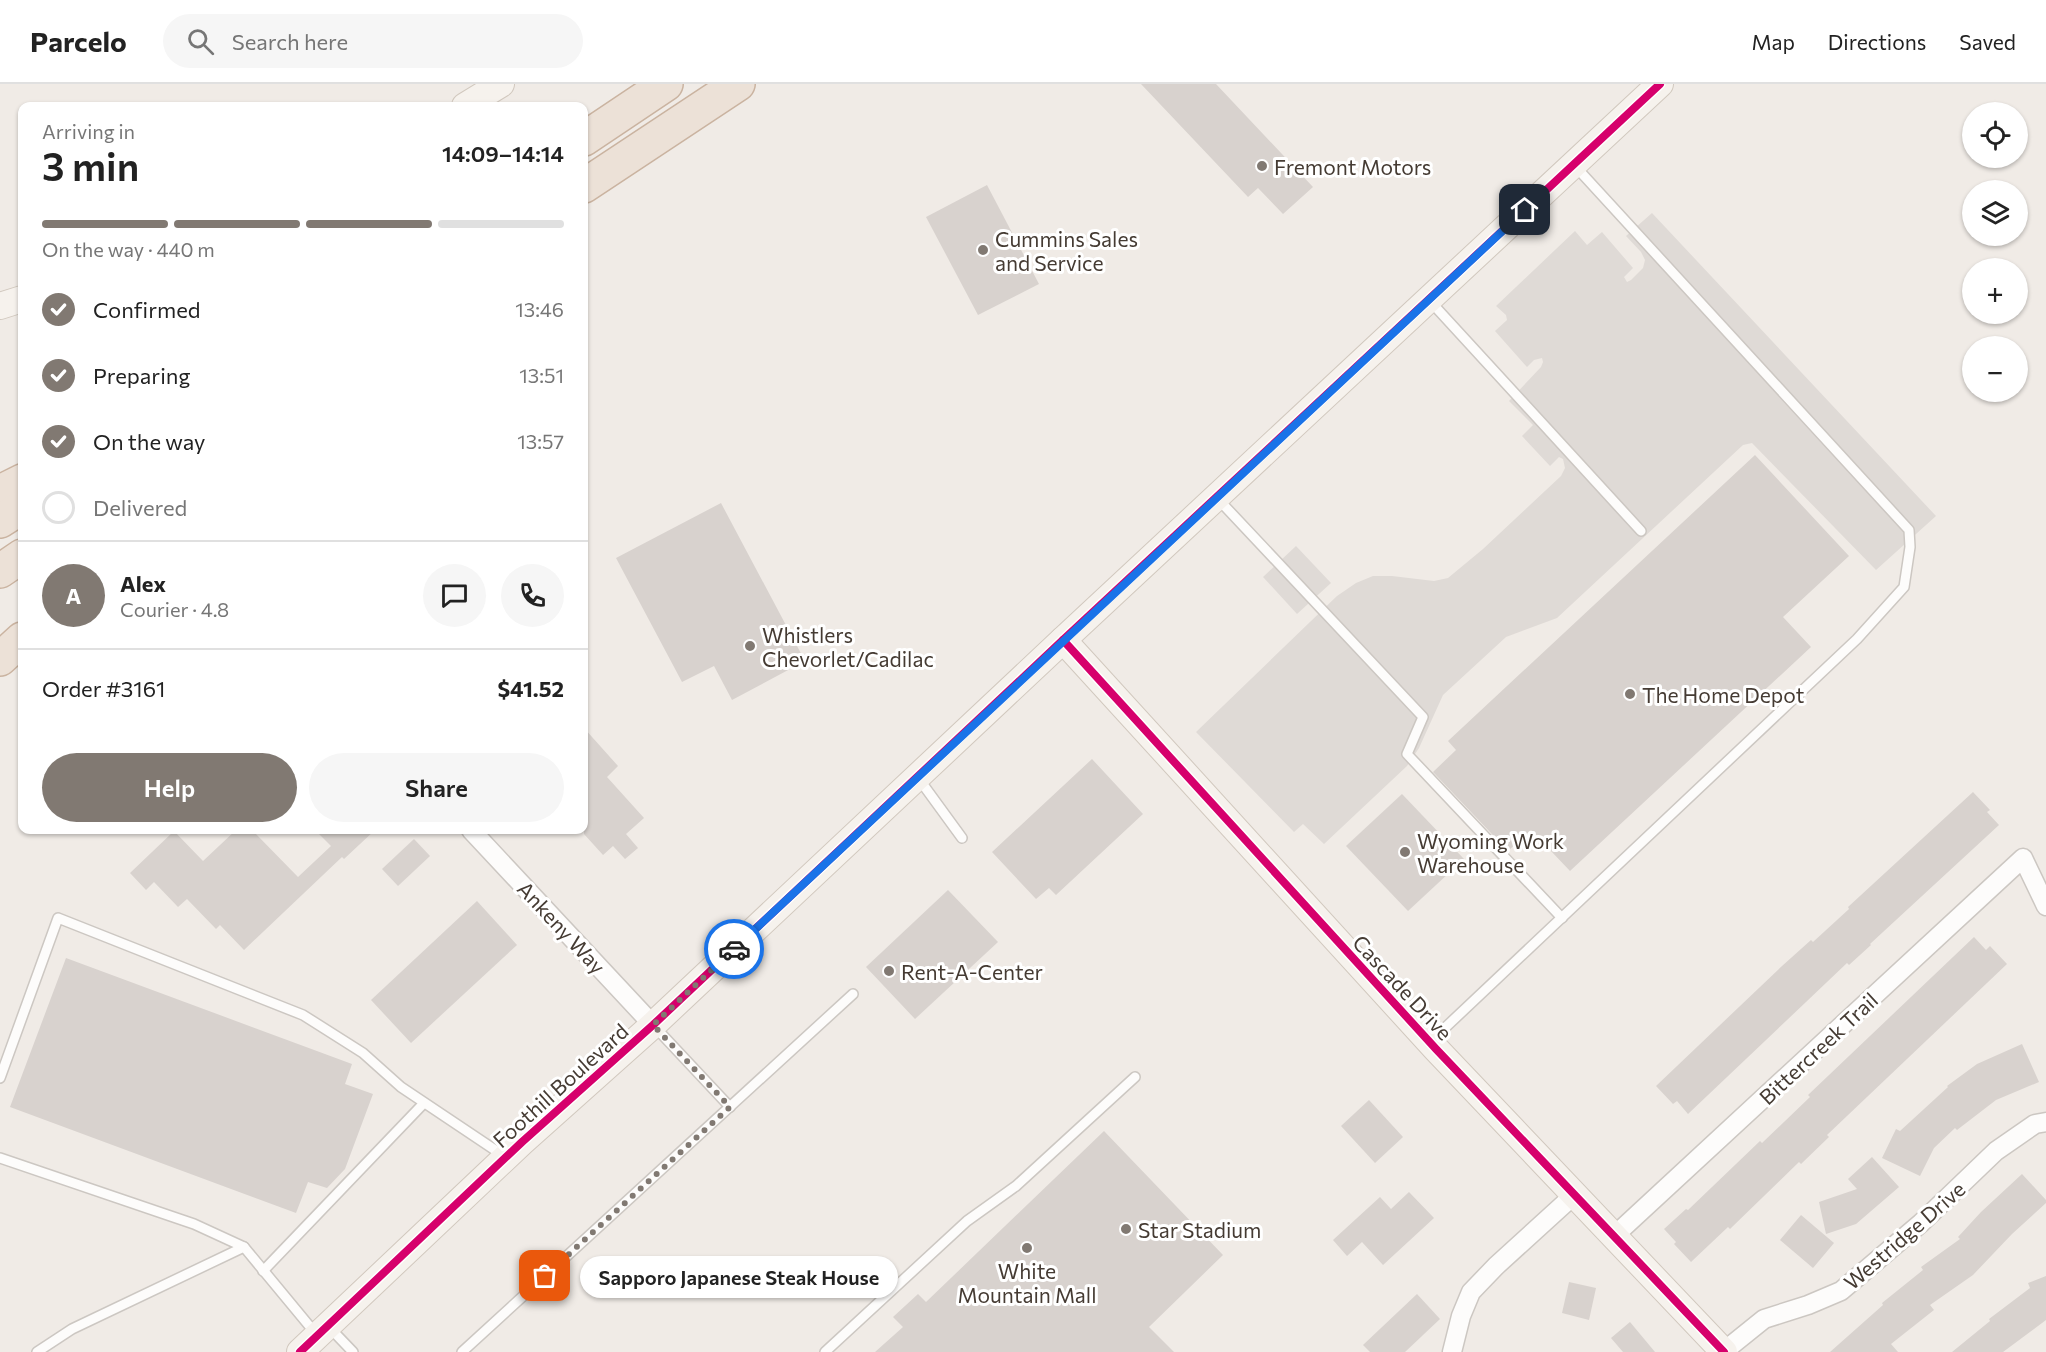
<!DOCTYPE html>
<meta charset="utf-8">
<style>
body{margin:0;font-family:Commissioner,sans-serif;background:#f6f6f6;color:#222;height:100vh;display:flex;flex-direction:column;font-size:22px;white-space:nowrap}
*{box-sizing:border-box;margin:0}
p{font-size:20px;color:#767676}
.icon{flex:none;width:33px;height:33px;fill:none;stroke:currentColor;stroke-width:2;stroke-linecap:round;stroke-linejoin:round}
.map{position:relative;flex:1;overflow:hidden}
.details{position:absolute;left:18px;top:18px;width:570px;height:732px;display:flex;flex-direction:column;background:#fff;border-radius:12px;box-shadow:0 2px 4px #0004}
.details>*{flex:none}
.tools{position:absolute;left:1962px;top:18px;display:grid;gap:12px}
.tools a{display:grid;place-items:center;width:66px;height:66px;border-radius:50%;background:#fff;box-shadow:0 2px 4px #0004;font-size:30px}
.pin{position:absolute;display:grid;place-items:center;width:51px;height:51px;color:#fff;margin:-26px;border-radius:12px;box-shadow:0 3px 9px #0006}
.courier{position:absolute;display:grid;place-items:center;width:60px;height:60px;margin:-30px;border:4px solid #1a73e8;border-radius:50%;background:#fff;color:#222;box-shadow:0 2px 8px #0007}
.bubble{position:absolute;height:42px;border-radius:21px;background:#fff;box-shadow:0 2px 4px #0004;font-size:20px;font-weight:600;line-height:42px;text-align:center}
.headline em{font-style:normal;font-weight:600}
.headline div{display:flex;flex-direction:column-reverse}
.headline{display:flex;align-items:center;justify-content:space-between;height:102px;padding:0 24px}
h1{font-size:39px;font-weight:600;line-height:45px}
.bar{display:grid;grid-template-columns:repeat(4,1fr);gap:9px 6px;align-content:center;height:72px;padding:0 24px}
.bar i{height:8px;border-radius:4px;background:#e0e0e0}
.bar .active{background:#817972}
.bar p{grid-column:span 4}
.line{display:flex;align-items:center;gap:15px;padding:0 24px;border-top:2px solid #e0e0e0}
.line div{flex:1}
.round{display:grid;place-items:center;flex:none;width:63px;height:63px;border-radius:32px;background:#f6f6f6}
ol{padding:0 24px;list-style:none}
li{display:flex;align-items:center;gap:18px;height:66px}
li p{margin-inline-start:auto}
li .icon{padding:6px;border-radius:50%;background:#817972;color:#fff;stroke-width:4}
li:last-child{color:#767676}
li i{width:33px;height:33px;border:3px solid #e0e0e0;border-radius:50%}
.button{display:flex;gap:12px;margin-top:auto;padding:12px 24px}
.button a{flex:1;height:69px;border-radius:36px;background:#817972;color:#fff;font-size:24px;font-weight:600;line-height:69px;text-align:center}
.button a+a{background:#f6f6f6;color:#222}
header{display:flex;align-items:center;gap:36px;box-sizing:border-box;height:84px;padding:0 30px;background:#fff;border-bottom:2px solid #e0e0e0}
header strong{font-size:28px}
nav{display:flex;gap:33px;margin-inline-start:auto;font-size:21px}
.search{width:420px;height:54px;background:#f6f6f6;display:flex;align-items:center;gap:15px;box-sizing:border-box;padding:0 21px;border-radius:33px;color:#767676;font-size:22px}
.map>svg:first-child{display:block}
.parking{fill:#dfdad6}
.building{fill:#d8d2ce}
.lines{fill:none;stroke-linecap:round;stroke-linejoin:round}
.lane-casing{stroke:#ccc7c2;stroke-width:12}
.street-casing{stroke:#ccc7c2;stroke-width:21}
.secondary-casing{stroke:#d1c8be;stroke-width:28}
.highway-casing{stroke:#cab3a0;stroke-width:36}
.lane{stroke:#fdfcfb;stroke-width:9}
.street{stroke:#fdfcfb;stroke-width:18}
.secondary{stroke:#f6f2ed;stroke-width:26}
.highway{stroke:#ece1d7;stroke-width:33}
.cycleway-casing{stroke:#fff;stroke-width:11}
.cycleway{stroke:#d6006c;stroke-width:8}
.done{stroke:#817972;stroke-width:6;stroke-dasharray:0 10.8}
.route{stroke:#1a73e8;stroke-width:8}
.poi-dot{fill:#817972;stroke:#fff;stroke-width:2}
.labels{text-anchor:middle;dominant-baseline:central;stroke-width:6;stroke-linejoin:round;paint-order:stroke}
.poi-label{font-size:21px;fill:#453b33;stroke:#fff;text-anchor:start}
.street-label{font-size:21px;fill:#453b33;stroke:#fff}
</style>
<header>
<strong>Parcelo</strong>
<div class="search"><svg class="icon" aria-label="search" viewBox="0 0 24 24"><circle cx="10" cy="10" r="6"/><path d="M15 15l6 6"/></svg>Search here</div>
<nav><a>Map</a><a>Directions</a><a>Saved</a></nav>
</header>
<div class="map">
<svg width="2046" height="1268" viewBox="0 0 2046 1268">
<rect width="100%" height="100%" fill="#f0ebe6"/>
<g class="parking">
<path d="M1652 129 1936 432 1876 486 1752 359 1743 361 1557 534 1506 553 1443 611 1419 664 1407 682 1324 760 1303 740 1294 748 1196 648 1337 512 1356 499 1373 492H1392L1434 497 1448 494 1483 465 1561 392 1565 384 1563 375 1559 373 1550 382 1522 352 1533 341 1509 317 1541 283 1543 278 1542 274 1534 276 1527 283 1495 247 1507 236 1506 231 1496 222 1575 147 1587 161 1602 148 1633 184 1624 193 1627 198 1631 196 1643 184 1645 176 1641 168 1626 152Z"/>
<path d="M1296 462 1331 499 1297 530 1263 493Z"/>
</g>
<g class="building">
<path d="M1141 0H1216L1313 103 1283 130 1258 104 1248 113Z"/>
<path d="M987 101 1039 200 978 231 926 133Z"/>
<path d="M1755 371 1849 472 1783 533 1811 563 1570 787 1531 746 1508 767 1433 688 1456 666 1448 657Z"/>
<path d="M721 419 805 577 732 616 714 582 682 598 616 474Z"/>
<path d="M584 644 618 682 607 693 644 734 626 750 638 764 625 775 613 762 603 771 584 750Z"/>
<path d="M1092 675 1143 730 1056 811 1049 804 1036 815 992 768Z"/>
<path d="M1973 708 1990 726 1987 728 1999 741 1870 860 1871 861 1849 881 1847 879 1806 918 1688 1030 1677 1017 1673 1020 1656 1002 1782 882 1811 856 1813 858 1849 825 1848 823Z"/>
<path d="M1402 710 1464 775 1408 827 1346 762Z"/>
<path d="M236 746H252L298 793 331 762 315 746H375L344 775 342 773 244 866 220 841 216 845 187 815 178 823 154 798 146 806 130 789 174 747 203 777Z"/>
<path d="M414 755 430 772 398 802 382 785Z"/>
<path d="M948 806 998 858 915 935 866 883Z"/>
<path d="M477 817 517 861 411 959 371 916Z"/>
<path d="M1974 853 1986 866 1990 862 2007 880 1827 1051 1829 1053 1801 1080 1799 1078 1730 1145 1728 1143 1691 1178 1674 1160 1676 1158 1664 1145 1686 1125 1688 1126 1760 1057 1762 1059 1810 1013 1808 1011Z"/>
<path d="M66 874 352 980 345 1000 373 1010 345 1085 327 1104 308 1098 296 1129 10 1023Z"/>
<path d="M2022 960 2039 998 1996 1016 1957 1046 1955 1044 1934 1064 1920 1092 1882 1074 1896 1045 1900 1047 1948 1003 1947 1002 1977 980Z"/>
<path d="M1369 1016 1403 1053 1375 1079 1341 1042Z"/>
<path d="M1104 1047 1223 1171 1149 1243 1174 1268H875L903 1243 893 1233 918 1210 926 1218Z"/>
<path d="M1872 1073 1899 1103 1856 1140 1826 1150 1819 1118 1857 1105 1848 1095Z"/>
<path d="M2022 1090 2046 1116V1119L2012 1150 1973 1191 1930 1221 1934 1226 1891 1260 1898 1268H1830L1883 1221 1882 1219 1923 1186 1921 1183 1960 1155 1958 1153 1981 1128Z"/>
<path d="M1409 1108 1434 1134 1383 1181 1362 1158 1347 1172 1333 1156 1380 1113 1391 1125Z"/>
<path d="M1801 1131 1834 1159 1813 1184 1780 1156Z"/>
<path d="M2046 1192V1236L2003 1268H1952L1990 1237 1989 1235 2030 1204 2028 1199Z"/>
<path d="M1569 1198 1596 1204 1589 1236 1562 1229Z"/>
<path d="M1417 1210 1440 1235 1405 1268H1370L1363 1261Z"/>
<path d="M1630 1238 1655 1268H1623L1611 1254Z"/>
</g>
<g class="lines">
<g class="lane-casing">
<g id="lane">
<path d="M1430 217 1641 447"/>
<path d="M1218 415 1423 633 1407 670 1562 834"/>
<path d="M919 695 962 754"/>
<path d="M655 943 730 1023"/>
<path d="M1431 957 1857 555 1904 503 1910 463 1909 446 1575 82"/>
<path d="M0 994 58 834 303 931 363 969 401 1003 504 1072"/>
<path d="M0 1074 194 1140 244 1163 316 1250"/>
<path d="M263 1187 424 1019"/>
<path d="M330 1244 353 1268"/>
<path d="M37 1268 72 1245 244 1163"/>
<path d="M462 1268 853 910"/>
<path d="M825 1268 967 1137 1016 1102 1135 993"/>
</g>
</g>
<g class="street-casing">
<g id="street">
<path d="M471 746 653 941"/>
<path d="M1613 1153 2023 774 2046 822"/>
<path d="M1452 1268 1461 1232 1471 1208 1496 1182 1574 1111"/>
<path d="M1723 1268 1764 1235 1808 1221 1841 1207 1921 1139 1996 1067 2035 1040 2046 1038"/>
</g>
</g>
<g class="secondary-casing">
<g id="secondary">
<path d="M465 22 501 0"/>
<path d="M0 222 22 215"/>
<path d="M1063 556 1436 965 1724 1268"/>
<path d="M300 1268 522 1058 653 941 1063 556 1660 0"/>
</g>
</g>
<g class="highway-casing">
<g id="highway">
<path d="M584 55 666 0"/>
<path d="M584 102 738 0"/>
<path d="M0 408 22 397"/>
<path d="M0 437 22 423"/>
<path d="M0 487 22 472"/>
<path d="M0 575 22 555"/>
</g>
</g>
<use href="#lane" class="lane"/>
<use href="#street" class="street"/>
<use href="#secondary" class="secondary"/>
<use href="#highway" class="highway"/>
<g class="cycleway-casing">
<g id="cycleway">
<path d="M1063 556 1436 965 1724 1268"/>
<path d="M300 1268 522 1058 653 941 1063 556 1660 0"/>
</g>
</g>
<use href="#cycleway" class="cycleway"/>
</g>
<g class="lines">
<path class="done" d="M545 1192 730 1023 653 941 734 865"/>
<path class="route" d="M734 865 1525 126"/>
</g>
<g class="poi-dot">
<circle cx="1262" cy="82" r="6"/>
<circle cx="983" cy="166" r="6"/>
<circle cx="750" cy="562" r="6"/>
<circle cx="1630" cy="610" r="6"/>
<circle cx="1405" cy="768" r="6"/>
<circle cx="889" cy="887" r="6"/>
<circle cx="1126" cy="1145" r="6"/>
<circle cx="1027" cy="1164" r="6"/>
</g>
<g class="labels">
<g class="poi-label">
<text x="1274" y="82">Fremont Motors</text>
<text x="995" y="154">Cummins Sales<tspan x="995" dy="24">and Service</tspan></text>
<text x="762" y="550">Whistlers<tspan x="762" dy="24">Chevorlet/Cadilac</tspan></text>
<text x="1642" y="610">The Home Depot</text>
<text x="1417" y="756">Wyoming Work<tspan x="1417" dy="24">Warehouse</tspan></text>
<text x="901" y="887">Rent-A-Center</text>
<text x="1138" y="1145">Star Stadium</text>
<text x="1027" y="1186" text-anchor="middle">White<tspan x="1027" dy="24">Mountain Mall</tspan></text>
</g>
<g class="street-label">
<text transform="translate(562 843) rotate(47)">Ankeny Way</text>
<text transform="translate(1403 903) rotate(47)">Cascade Drive</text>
<text transform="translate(1818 964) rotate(-43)">Bittercreek Trail</text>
<text transform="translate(560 1001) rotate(-42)">Foothill Boulevard</text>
<text transform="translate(1904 1151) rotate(-41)">Westridge Drive</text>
</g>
</g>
</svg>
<div class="tools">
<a><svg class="icon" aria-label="locate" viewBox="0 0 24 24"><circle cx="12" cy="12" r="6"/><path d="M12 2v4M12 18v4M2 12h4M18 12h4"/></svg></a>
<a><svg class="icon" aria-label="layers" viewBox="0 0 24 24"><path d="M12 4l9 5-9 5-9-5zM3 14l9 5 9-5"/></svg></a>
<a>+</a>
<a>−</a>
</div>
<div class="pin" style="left:545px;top:1192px;background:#ea580c"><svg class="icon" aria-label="bag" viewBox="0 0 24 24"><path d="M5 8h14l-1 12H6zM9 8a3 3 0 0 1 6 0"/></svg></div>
<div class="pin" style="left:1525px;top:126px;background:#1f2937"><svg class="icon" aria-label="home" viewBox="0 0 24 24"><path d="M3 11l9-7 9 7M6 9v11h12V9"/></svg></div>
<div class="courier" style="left:734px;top:865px"><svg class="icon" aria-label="car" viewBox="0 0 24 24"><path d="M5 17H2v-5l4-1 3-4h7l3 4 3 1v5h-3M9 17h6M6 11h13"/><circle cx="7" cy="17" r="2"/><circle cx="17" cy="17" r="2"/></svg></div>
<div class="bubble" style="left:580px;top:1172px;width:318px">Sapporo Japanese Steak House</div>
<section class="details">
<div class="headline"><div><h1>3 min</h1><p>Arriving in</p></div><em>14:09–14:14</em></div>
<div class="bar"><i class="active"></i><i class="active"></i><i class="active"></i><i></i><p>On the way · 440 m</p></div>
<ol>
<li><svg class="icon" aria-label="check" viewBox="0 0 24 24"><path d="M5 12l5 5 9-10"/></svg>Confirmed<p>13:46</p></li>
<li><svg class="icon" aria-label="check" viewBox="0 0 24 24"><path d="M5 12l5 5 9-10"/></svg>Preparing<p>13:51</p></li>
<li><svg class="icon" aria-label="check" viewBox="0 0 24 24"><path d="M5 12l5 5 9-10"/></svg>On the way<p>13:57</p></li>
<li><i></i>Delivered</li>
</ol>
<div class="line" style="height:108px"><b class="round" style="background:#817972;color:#fff">A</b><div><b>Alex</b><p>Courier · 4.8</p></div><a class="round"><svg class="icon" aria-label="chat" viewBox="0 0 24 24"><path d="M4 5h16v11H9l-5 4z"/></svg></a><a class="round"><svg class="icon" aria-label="phone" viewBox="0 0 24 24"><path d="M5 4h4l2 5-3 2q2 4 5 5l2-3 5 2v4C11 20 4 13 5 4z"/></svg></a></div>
<div class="line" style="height:78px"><div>Order #3161</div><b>$41.52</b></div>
<div class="button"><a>Help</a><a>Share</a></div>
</section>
</div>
